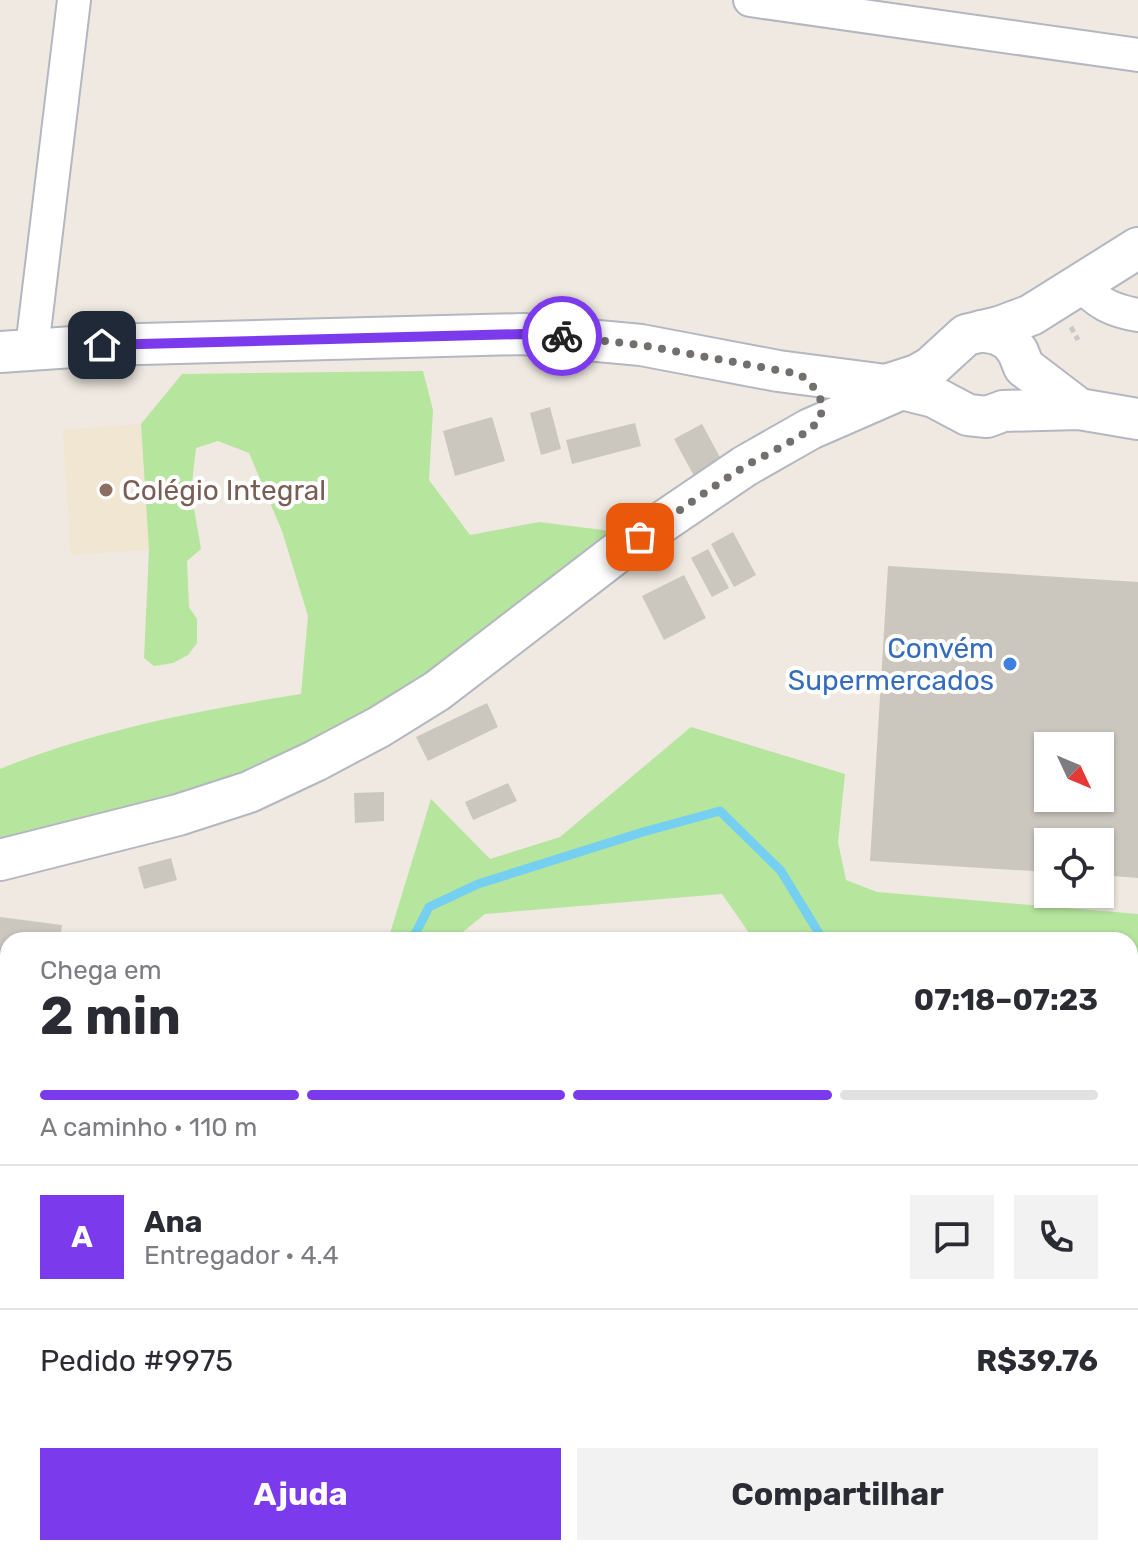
<!DOCTYPE html>
<html lang="pt">
<meta charset="utf-8">
<style>
body{margin:0;font-family:Rubik,sans-serif;background:#f2f2f3;color:#2b2b33;height:100vh;display:flex;flex-direction:column;font-size:30px;white-space:nowrap}
*{box-sizing:border-box;margin:0}
p{font-size:26px;color:#7c7c81}
.icon{flex:none;width:44px;height:44px;fill:none;stroke:currentColor;stroke-width:2;stroke-linecap:round;stroke-linejoin:round}
.map{position:relative;flex:1;overflow:hidden}
.panel{position:absolute;left:0px;top:932px;width:1138px;height:624px;display:flex;flex-direction:column;background:#fff;border-radius:24px 24px 0 0;box-shadow:0 2px 6px #0004}
.panel>*{flex:none}
.needle{width:52px;rotate:134deg}
.tools{position:absolute;left:1034px;top:732px;display:grid;gap:16px}
.tools a{display:grid;place-items:center;width:80px;height:80px;border-radius:0px;background:#fff;box-shadow:0 2px 6px #0004;font-size:40px}
.pin{position:absolute;display:grid;place-items:center;width:68px;height:68px;color:#fff;margin:-34px;border-radius:16px;box-shadow:0 4px 12px #0006}
.courier{position:absolute;display:grid;place-items:center;width:80px;height:80px;margin:-40px;border:6px solid #7c3aed;border-radius:50%;background:#fff;color:#222;box-shadow:0 2px 10px #0007}
.head em{font-style:normal;font-weight:700}
.head div{display:flex;flex-direction:column-reverse}
.head{display:flex;align-items:center;justify-content:space-between;height:136px;padding:0 40px}
h1{font-size:52px;font-weight:700;line-height:60px}
.bar{display:grid;grid-template-columns:repeat(4,1fr);gap:12px 8px;align-content:center;height:96px;padding:0 40px}
.bar i{height:10px;border-radius:6px;background:#e1e1e2}
.bar .on{background:#7c3aed}
.bar p{grid-column:span 4}
.line{display:flex;align-items:center;gap:20px;padding:0 40px;border-top:2px solid #e1e1e2}
.line div{flex:1}
.round{display:grid;place-items:center;flex:none;width:84px;height:84px;border-radius:0px;background:#f2f2f3}
.primary-button{display:flex;gap:16px;margin-top:auto;padding:16px 40px}
.primary-button a{flex:1;height:92px;border-radius:0px;background:#7c3aed;color:#fff;font-size:32px;font-weight:700;line-height:92px;text-align:center}
.primary-button a+a{background:#f2f2f3;color:#2b2b33}
.map>svg:first-child{display:block}
.education{fill:#f0e6d1}
.green{fill:#b6e59e}
.lines{fill:none;stroke-linecap:round;stroke-linejoin:round}
.stream{stroke:#75cff0;stroke-width:9}
.building{fill:#cbc7bf;fill-rule:evenodd}
.service-casing{stroke:#b4b7c1;stroke-width:20}
.minor-casing{stroke:#b4b7c1;stroke-width:36}
.tertiary-casing{stroke:#b4b7c1;stroke-width:44}
.primary-casing{stroke:#c9c9c9;stroke-width:48}
.path{stroke:#c9c9c9;stroke-width:5;stroke-dasharray:6 4;stroke-linecap:butt}
.service{stroke:#fff;stroke-width:16}
.minor{stroke:#fff;stroke-width:32}
.tertiary{stroke:#fff;stroke-width:40}
.primary{stroke:#f2d163;stroke-width:44}
.done{stroke:#726f6d;stroke-width:8;stroke-dasharray:0 14.4}
.route{stroke:#7c3aed;stroke-width:10}
.education-dot{fill:#8d6e63;stroke:#fff;stroke-width:3}
.shop-dot{fill:#3f7fe0;stroke:#fff;stroke-width:3}
.labels{text-anchor:middle;dominant-baseline:central;stroke-width:8;stroke-linejoin:round;paint-order:stroke}
.education-label{font-size:28px;fill:#785e54;stroke:#fff;text-anchor:start}
.shop-label{font-size:28px;fill:#366cbe;stroke:#fff;text-anchor:end}
</style>
<div class="map">
<svg width="1138" height="1556" viewBox="0 0 1138 1556">
<rect width="100%" height="100%" fill="#efe9e1"/>
<path class="education" d="M141 424 149 550 71 555 63 430Z"/>
<g class="green">
<path d="M423 371 433 410 429 480 470 535 539 522 618 532 336 743 201 794 0 845V769C95 730 200 710 301 694L308 616 282 531 249 453 218 441 196 448 191 491 201 549 187 561 189 607 197 619V643L188 655 173 663 154 666 144 658 149 550 141 424 182 374Z"/>
<path d="M691 727 845 774 838 842 846 880 877 892 1138 914V1132L1130 1130V1088L1136 1060 1130 1059V940H754L722 894 485 914 453 940H388L431 799 490 859 560 837Z"/>
<path d="M0 1034 8 1036V1123L0 1122Z"/>
</g>
<g class="lines">
<g class="stream">
<path d="M412 940 429 907 478 884 643 832 720 811 781 871 823 940"/>
<path d="M1130 1025H1138"/>
<path d="M0 1063 8 1064"/>
</g>
</g>
<g class="building">
<path d="M550 407 561 449 541 455 530 413Z"/>
<path d="M492 417 505 461 455 476 443 431Z"/>
<path d="M635 423 641 446 572 464 566 440Z"/>
<path d="M702 424 722 461 694 476 674 439Z"/>
<path d="M733 532 756 575 734 587 711 544Z"/>
<path d="M708 549 729 588 712 597 691 558Z"/>
<path d="M888 566 1138 582V878L1100 875V842H1048V872L870 861ZM1048 746H1100V798H1048Z"/>
<path d="M684 575 706 618 664 640 642 596Z"/>
<path d="M487 703 498 727 428 761 416 737Z"/>
<path d="M508 783 517 801 473 820 465 802Z"/>
<path d="M384 792V821L355 823 354 793Z"/>
<path d="M171 858 177 880 144 889 138 867Z"/>
<path d="M0 917 62 925 60 940H8V956L0 955Z"/>
<rect x="0" y="1142" width="8" height="118"/>
<path d="M1135 1143H1138V1254L1130 1253V1175Z"/>
<path d="M445 1548H540L535 1556H457Z"/>
</g>
<g class="lines">
<g class="service-casing">
<path id="service" d="M0 1288H8"/>
</g>
<g class="minor-casing">
<g id="minor">
<path d="M750 0 1138 55"/>
<path d="M1081 283C1095 303 1114 311 1138 315"/>
<path d="M32 348 74 0"/>
<path d="M580 1556 585 1548"/>
</g>
</g>
<g class="tertiary-casing">
<g id="tertiary">
<path d="M981 331 997 334 1010 341 1018 352 1024 367 1079 409"/>
<path d="M0 352 102 345 523 334 641 345 778 371 886 385 934 397 968 415 987 417 1003 411 1079 409 1138 419"/>
<path d="M886 385 917 375 931 367 966 335 999 327 1031 315 1138 248"/>
<path d="M0 860 178 815 249 792 315 761 379 727 437 691 614 555 745 466 810 429 904 388"/>
</g>
</g>
<g class="primary-casing">
<g id="primary">
<path d="M1130 1350H1138"/>
<path d="M0 1362H8"/>
<path d="M0 1400H8"/>
<path d="M1130 1414H1138"/>
</g>
</g>
<path class="path" d="M1071 327 1078 340"/>
<use href="#service" class="service"/>
<use href="#minor" class="minor"/>
<use href="#tertiary" class="tertiary"/>
<use href="#primary" class="primary"/>
</g>
<g class="lines">
<path class="done" d="M562 336 641 345 799 374C814 385 829 402 818 421 809 435 760 457 744 467 709 489 675 514 640 537"/>
<path class="route" d="M102 345 523 334 562 336"/>
</g>
<circle class="education-dot" cx="106" cy="490" r="8"/>
<circle class="shop-dot" cx="1010" cy="664" r="8"/>
<g class="labels">
<g class="education-label">
<text x="122" y="490">Colégio Integral</text>
</g>
<g class="shop-label">
<text x="994" y="648">Convém<tspan x="994" dy="32">Supermercados</tspan></text>
</g>
</g>
</svg>
<div class="tools">
<a><svg class="needle" viewBox="-14 -14 28 28"><path d="M0-13l5 13h-10z" fill="#e53935"/><path d="M0 13l5-13h-10z" fill="#7c7c81"/></svg></a>
<a><svg class="icon" aria-label="locate" viewBox="0 0 24 24"><circle cx="12" cy="12" r="6"/><path d="M12 2v4M12 18v4M2 12h4M18 12h4"/></svg></a>
</div>
<div class="pin" style="left:640px;top:537px;background:#ea580c"><svg class="icon" aria-label="bag" viewBox="0 0 24 24"><path d="M5 8h14l-1 12H6zM9 8a3 3 0 0 1 6 0"/></svg></div>
<div class="pin" style="left:102px;top:345px;background:#1f2937"><svg class="icon" aria-label="home" viewBox="0 0 24 24"><path d="M3 11l9-7 9 7M6 9v11h12V9"/></svg></div>
<div class="courier" style="left:562px;top:336px"><svg class="icon" aria-label="bike" viewBox="0 0 24 24"><circle cx="6" cy="16" r="4"/><circle cx="18" cy="16" r="4"/><path d="M6 16l4-8h5l3 8M10 8l3 8H6M13 5h3"/></svg></div>
<section class="panel">
<div class="head"><div><h1>2 min</h1><p>Chega em</p></div><em>07:18–07:23</em></div>
<div class="bar"><i class="on"></i><i class="on"></i><i class="on"></i><i></i><p>A caminho · 110 m</p></div>
<div class="line" style="height:144px"><b class="round" style="background:#7c3aed;color:#fff">A</b><div><b>Ana</b><p>Entregador · 4.4</p></div><a class="round"><svg class="icon" aria-label="chat" viewBox="0 0 24 24"><path d="M4 5h16v11H9l-5 4z"/></svg></a><a class="round"><svg class="icon" aria-label="phone" viewBox="0 0 24 24"><path d="M5 4h4l2 5-3 2q2 4 5 5l2-3 5 2v4C11 20 4 13 5 4z"/></svg></a></div>
<div class="line" style="height:104px"><div>Pedido #9975</div><b>R$39.76</b></div>
<div class="primary-button"><a>Ajuda</a><a>Compartilhar</a></div>
</section>
</div>
